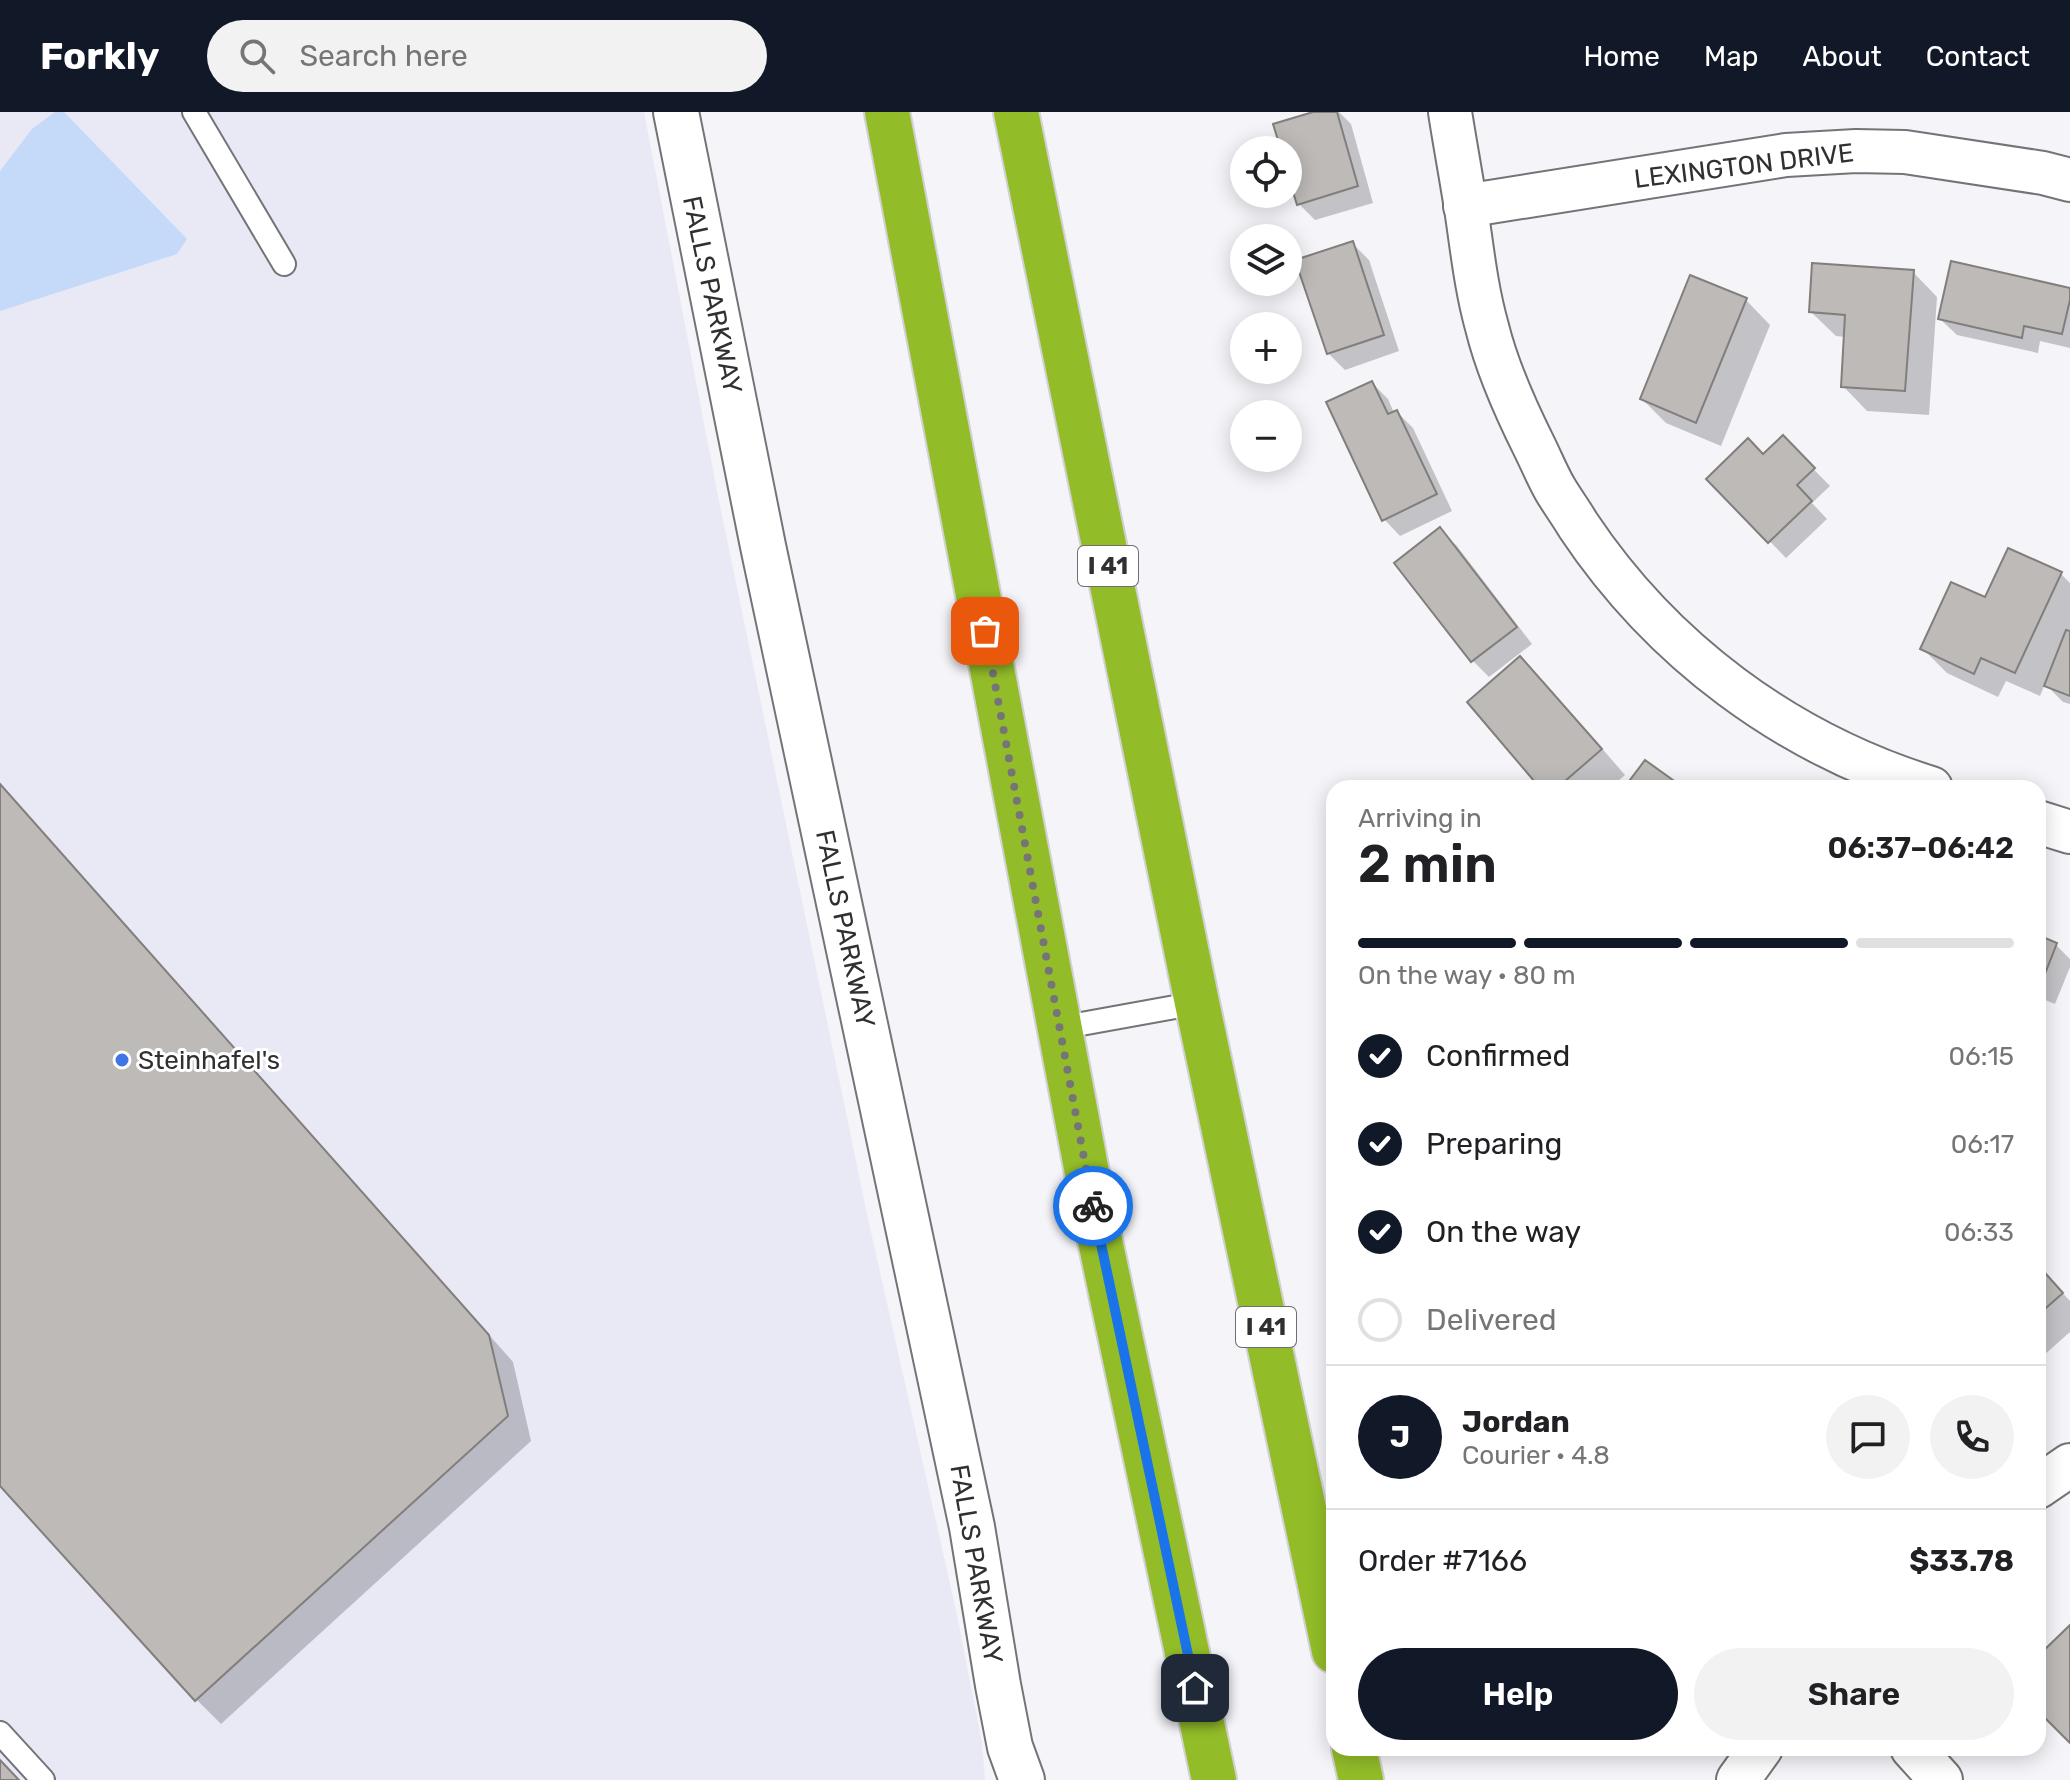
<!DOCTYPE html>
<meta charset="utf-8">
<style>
body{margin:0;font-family:Rubik,sans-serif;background:#f2f2f2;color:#202124;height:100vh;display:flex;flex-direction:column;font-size:30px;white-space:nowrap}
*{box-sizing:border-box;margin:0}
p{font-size:26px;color:#757577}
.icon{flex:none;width:44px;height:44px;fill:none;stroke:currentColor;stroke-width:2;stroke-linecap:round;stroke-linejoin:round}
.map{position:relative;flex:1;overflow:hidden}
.sheet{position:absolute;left:1326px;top:668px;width:720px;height:976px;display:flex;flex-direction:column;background:#fff;border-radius:24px;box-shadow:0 4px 20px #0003}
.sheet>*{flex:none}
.controls{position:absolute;left:1230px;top:24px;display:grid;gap:16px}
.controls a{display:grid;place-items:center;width:72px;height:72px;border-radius:50%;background:#fff;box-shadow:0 4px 20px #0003;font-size:40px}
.pin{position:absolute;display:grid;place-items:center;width:68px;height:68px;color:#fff;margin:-34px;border-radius:16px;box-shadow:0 4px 12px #0006}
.courier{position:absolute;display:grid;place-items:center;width:80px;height:80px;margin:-40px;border:6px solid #1a73e8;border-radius:50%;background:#fff;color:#222;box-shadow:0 2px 10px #0007}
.head em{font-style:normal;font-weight:600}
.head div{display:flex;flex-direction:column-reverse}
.head{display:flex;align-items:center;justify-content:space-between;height:136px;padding:0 32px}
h1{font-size:52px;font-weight:600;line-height:60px}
.bar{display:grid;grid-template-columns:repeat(4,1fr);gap:12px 8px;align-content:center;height:96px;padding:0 32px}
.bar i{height:10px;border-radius:6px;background:#e0e0e0}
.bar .on{background:#111827}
.bar p{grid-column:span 4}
.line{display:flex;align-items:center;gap:20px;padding:0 32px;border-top:2px solid #e0e0e0}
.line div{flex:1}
.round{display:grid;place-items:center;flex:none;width:84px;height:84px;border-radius:42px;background:#f2f2f2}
ol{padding:0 32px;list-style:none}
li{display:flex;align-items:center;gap:24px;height:88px}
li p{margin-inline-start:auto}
li .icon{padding:8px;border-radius:50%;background:#111827;color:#fff;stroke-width:4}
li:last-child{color:#757577}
li i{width:44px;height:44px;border:4px solid #e0e0e0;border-radius:50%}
.cta{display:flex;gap:16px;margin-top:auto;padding:16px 32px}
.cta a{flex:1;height:92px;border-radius:48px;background:#111827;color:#fff;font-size:32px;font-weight:600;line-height:92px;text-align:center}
.cta a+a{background:#f2f2f2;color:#202124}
header{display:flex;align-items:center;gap:48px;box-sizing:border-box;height:112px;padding:0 40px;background:#111827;color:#fff}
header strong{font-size:38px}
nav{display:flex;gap:44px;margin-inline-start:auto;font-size:28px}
.search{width:560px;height:72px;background:#f2f2f2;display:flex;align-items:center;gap:20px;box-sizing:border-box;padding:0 28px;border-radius:44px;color:#757577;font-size:30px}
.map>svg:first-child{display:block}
.built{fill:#e8e9f5}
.water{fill:#c5d9f8}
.shadow{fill:#0003}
.building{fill:#bdbab7;stroke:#817e7b;stroke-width:2}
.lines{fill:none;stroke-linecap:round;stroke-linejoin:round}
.service-casing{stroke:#737477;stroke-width:26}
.minor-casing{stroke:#737477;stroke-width:46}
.tertiary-casing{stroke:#737477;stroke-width:48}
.motorway-casing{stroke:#d1d1d2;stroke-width:48}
.service{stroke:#fff;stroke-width:22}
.minor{stroke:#fff;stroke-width:42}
.tertiary{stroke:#fff;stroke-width:44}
.motorway{stroke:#93bd28;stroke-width:44}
.done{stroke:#757578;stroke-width:8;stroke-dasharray:0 14.4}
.route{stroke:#1a73e8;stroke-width:10}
.poi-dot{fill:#4174e5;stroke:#fff;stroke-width:3}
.labels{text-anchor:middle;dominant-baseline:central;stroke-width:6;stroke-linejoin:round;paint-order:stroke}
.shield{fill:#fff;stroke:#6e6e70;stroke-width:2}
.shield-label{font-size:24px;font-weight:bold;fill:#303032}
.street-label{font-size:26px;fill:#303032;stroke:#fff}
.poi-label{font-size:26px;fill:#303032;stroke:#fff;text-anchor:start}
</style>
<header>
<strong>Forkly</strong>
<div class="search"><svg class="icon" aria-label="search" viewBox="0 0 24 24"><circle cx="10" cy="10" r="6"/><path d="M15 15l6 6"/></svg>Search here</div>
<nav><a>Home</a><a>Map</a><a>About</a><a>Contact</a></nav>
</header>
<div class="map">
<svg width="2070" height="1668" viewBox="0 0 2070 1668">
<rect width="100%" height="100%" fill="#f4f4f9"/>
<path class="built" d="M0 0H644L718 384 867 1102 957 1503 982 1631 985 1668H0Z"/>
<path class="water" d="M55 0H64L187 127 177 142 0 199V59L32 17Z"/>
<g class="shadow">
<path d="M1320 0H1339L1351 12 1373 91 1315 108 1299 92 1288 56V38H1283Z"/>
<path d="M1352 131 1369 148 1399 239 1345 258 1328 241Z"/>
<path d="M1913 160 1937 185 1929 303 1867 299 1843 274 1846 225 1836 224 1811 200Z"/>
<path d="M2070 178V236L2040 229 2038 241 1957 223 1940 207Z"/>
<path d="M1746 188 1770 213 1721 334 1666 311 1642 287Z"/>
<path d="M1372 271 1388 287 1394 301 1397 300 1413 316 1452 399 1400 424 1384 407Z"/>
<path d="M1783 326 1830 374 1812 391 1827 407 1786 446 1709 367 1764 344Z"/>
<path d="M1440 418 1457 434 1532 532 1489 565 1472 548Z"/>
<path d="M2061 462 2070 471V592L2063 590 2045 572 2040 584 2006 569 1998 585 1947 561 1923 537 1986 488Z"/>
<path d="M1520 546 1545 571 1625 663 1610 676H1543Z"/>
<path d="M0 672 513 1250 531 1329 221 1612 197 1588 0 1371Z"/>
<path d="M2038 825 2056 833 2070 847V855L2055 892 2038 885Z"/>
<path d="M2038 1155 2070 1189V1220L2044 1243 2038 1237Z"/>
</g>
<g class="building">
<path d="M1313 0H1337L1358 74 1297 93 1288 63V38H1281L1273 12Z"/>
<path d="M1353 129 1384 223 1327 242 1295 148Z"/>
<path d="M1951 149 2070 176V188L2062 222 2024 214 2022 226 1938 207Z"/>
<path d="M1812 151 1914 158 1905 279 1841 275 1845 203 1809 200Z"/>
<path d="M1690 163 1747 186 1696 311 1640 287Z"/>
<path d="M1372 269 1388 302 1397 298 1437 382 1382 409 1326 290Z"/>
<path d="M1783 323 1815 356 1797 373 1812 389 1768 431 1706 367 1748 326 1763 342Z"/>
<path d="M1440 415 1517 515 1471 550 1394 451Z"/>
<path d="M2008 436 2062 460 2015 561 1981 546 1974 562 1920 537 1951 470 1985 485Z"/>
<path d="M2066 518 2070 519V584L2044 574Z"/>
<path d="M1520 544 1602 637 1557 676H1540L1467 590Z"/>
<path d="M1645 648 1684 676H1624Z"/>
<path d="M0 672 489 1223 508 1304 195 1589 0 1374Z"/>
<path d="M2038 823 2057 831 2039 877 2038 876Z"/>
<path d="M2038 1153 2063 1181 2038 1203Z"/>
<path d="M2070 1513V1631L2038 1599V1544Z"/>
<path d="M0 1648 19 1668H0Z"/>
</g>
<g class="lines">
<g class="service-casing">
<g id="service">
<path d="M194 0 284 152"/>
<path d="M1059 916 1197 891"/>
<path d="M0 1621 43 1668"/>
</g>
</g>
<g class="minor-casing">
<g id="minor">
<path d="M1450 0C1455 32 1461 64 1466 96 1472 136 1476 176 1487 215 1497 256 1515 296 1534 334 1541 348 1547 363 1555 377 1562 389 1571 401 1578 413 1662 539 1786 631 1931 676"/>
<path d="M1465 94 1786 43 1856 39 1905 40 2043 61 2070 68"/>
<path d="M2038 710 2070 720"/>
<path d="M2038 1375 2070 1353"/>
<path d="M1912 1636 1941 1668"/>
<path d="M1738 1668 1761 1636"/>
</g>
</g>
<g class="tertiary-casing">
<path id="tertiary" d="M676 0 763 434 972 1415 998 1573 1010 1635 1022 1668"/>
</g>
<g class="motorway-casing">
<g id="motorway">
<path d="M887 0 1098 1119 1214 1668"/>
<path d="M1016 0 1197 891 1334 1539"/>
<path d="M1354 1636 1361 1668"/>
</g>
</g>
<use href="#service" class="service"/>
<use href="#minor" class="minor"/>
<use href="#tertiary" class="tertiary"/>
<use href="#motorway" class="motorway"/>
</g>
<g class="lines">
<path class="done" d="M985 519 1093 1094"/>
<path class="route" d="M1093 1094 1195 1576"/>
</g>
<circle class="poi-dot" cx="122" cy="948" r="8"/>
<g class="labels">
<g class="shield">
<rect x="1078" y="434" width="60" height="40" rx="6"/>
<rect x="1236" y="1195" width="60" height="40" rx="6"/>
</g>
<g class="shield-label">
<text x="1108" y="454">I 41</text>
<text x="1266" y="1215">I 41</text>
</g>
<g class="street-label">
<text transform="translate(1744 54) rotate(-7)">LEXINGTON DRIVE</text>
<text transform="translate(712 183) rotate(78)">FALLS PARKWAY</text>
<text transform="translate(845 817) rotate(78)">FALLS PARKWAY</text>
<text transform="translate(976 1452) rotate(80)">FALLS PARKWAY</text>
</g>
<g class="poi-label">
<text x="138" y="948">Steinhafel's</text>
</g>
</g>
</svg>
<div class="controls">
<a><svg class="icon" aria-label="locate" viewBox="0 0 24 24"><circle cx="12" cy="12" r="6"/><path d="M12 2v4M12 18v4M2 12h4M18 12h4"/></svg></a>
<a><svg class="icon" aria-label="layers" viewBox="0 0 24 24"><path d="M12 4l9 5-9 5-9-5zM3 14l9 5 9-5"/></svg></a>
<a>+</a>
<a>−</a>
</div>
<div class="pin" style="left:985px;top:519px;background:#ea580c"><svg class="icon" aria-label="bag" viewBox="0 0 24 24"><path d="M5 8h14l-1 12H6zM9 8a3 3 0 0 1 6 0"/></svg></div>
<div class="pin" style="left:1195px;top:1576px;background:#1f2937"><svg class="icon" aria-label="home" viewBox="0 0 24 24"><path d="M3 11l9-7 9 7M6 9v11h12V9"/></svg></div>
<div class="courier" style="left:1093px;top:1094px"><svg class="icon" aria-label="bike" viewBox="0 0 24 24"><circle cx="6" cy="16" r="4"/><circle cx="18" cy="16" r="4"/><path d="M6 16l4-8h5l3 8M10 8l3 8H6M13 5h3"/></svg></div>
<section class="sheet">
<div class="head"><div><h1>2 min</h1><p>Arriving in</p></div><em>06:37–06:42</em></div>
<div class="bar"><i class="on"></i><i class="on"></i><i class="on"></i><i></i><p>On the way · 80 m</p></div>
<ol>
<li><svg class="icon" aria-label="check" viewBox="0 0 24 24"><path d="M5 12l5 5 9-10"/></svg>Confirmed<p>06:15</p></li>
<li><svg class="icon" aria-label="check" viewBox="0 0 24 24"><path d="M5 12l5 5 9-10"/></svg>Preparing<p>06:17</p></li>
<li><svg class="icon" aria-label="check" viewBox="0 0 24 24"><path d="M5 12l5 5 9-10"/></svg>On the way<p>06:33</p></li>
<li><i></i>Delivered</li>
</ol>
<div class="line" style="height:144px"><b class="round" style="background:#111827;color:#fff">J</b><div><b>Jordan</b><p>Courier · 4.8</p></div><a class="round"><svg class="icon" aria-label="chat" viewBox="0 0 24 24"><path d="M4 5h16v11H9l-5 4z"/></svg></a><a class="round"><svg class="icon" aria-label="phone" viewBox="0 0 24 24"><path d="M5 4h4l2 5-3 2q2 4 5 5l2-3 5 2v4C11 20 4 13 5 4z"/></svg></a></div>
<div class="line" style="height:104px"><div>Order #7166</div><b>$33.78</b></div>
<div class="cta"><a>Help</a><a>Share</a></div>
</section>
</div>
